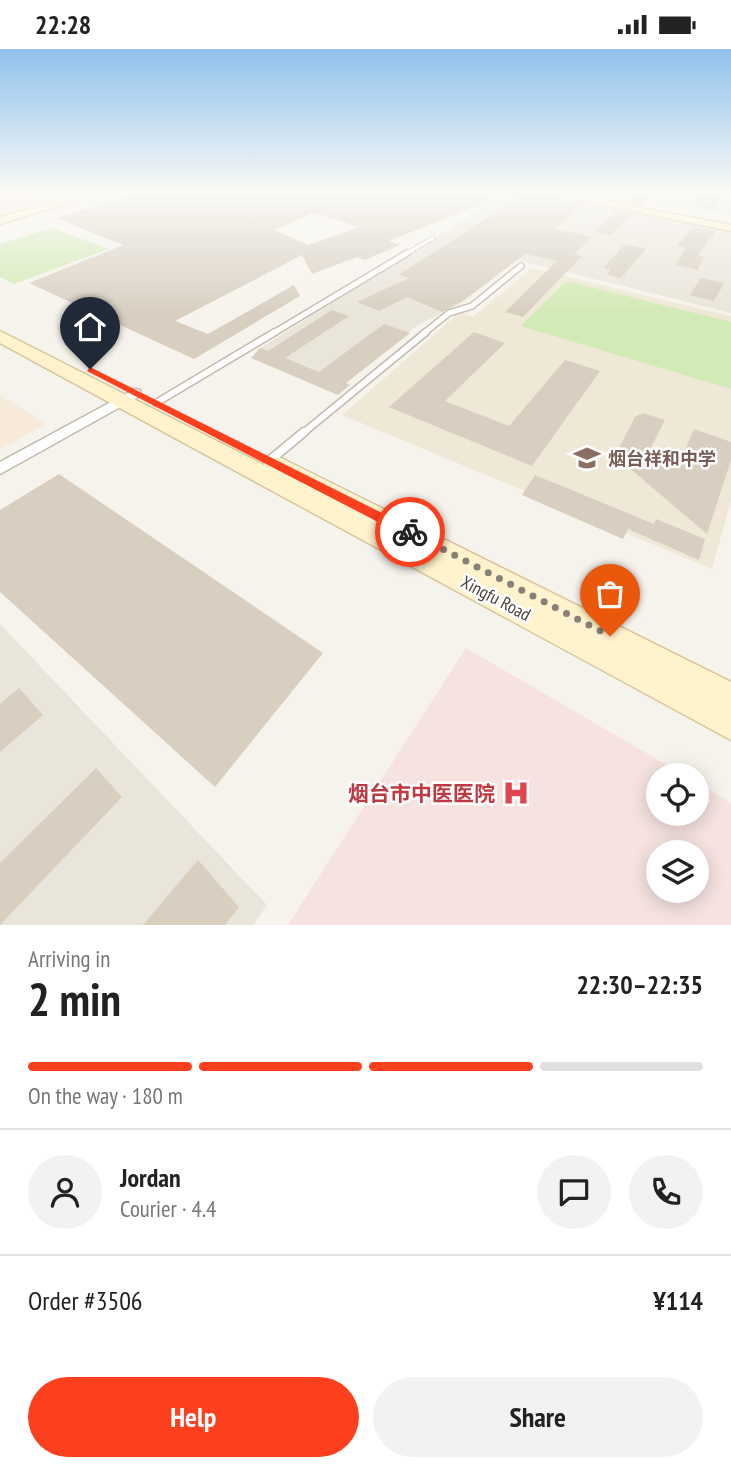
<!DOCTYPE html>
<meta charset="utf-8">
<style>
body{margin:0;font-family:"PT Sans Narrow","Noto Sans SC",sans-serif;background:#f2f2f2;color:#222;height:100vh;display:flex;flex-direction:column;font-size:26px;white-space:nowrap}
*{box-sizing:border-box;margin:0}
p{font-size:23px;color:#767676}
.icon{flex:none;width:38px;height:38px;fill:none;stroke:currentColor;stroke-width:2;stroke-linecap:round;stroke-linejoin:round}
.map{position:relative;height:876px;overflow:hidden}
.details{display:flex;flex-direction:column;background:#fff;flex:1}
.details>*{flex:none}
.controls{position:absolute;left:646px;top:714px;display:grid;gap:14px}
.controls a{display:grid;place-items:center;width:63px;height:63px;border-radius:50%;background:#fff;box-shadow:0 4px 18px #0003;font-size:35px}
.pin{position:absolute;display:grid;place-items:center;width:60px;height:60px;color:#fff;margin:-72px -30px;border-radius:50% 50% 50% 0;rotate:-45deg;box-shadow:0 0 7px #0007}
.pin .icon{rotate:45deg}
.courier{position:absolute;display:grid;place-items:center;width:70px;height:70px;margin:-35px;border:5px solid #fc3f1d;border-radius:50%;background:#fff;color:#222;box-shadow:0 2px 9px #0007}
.overview em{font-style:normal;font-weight:600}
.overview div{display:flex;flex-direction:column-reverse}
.overview{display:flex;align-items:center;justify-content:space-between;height:119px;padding:0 28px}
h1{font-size:46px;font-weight:600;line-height:52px}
.bar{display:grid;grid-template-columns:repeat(4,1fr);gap:10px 7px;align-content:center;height:84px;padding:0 28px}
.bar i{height:9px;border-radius:5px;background:#e0e0e0}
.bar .active{background:#fc3f1d}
.bar p{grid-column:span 4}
.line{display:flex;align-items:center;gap:18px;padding:0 28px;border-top:2px solid #e0e0e0}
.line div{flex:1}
.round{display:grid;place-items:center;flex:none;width:74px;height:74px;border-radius:37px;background:#f2f2f2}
.cta{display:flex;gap:14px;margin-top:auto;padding:14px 28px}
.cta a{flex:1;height:80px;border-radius:42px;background:#fc3f1d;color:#fff;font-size:28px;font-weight:600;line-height:80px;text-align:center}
.cta a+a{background:#f2f2f2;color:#222}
.status{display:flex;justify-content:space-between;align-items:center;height:49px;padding:0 35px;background:#fff;direction:ltr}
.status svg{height:19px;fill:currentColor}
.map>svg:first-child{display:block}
.residential{fill:#eae5da}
.commercial{fill:#f7ead8}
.education{fill:#efe8d6}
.medical{fill:#f6e3e0;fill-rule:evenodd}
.green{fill:#d2eab5}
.building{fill:#d8cfc1;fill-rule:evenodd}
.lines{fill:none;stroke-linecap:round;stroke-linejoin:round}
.lane-far3-casing{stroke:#c2bbae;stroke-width:5}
.lane-far2-casing{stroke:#c2bbae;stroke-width:8}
.lane-far1-casing{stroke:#c2bbae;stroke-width:9}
.lane-casing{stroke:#c2bbae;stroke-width:11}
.street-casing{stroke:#c2bbae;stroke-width:3}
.secondary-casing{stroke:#d6c79b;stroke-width:3}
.lane-far3{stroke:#fff;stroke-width:3.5}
.lane-far2{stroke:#fff;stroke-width:5}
.lane-far1{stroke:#fff;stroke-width:6}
.lane{stroke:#fff;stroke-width:8}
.street{fill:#fff;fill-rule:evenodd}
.secondary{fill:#fff3cd;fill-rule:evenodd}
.route{fill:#fc3f1d}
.done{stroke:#878178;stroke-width:7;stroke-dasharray:0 12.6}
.labels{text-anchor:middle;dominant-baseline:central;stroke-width:5;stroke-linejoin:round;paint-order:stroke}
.education-label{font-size:18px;font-weight:bold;fill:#785e54;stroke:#fff;text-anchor:start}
.street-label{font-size:18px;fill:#4b4439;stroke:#fff}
.near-health-label{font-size:21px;font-weight:bold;fill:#be3a42;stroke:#fff;text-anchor:end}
</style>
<div class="status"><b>22:28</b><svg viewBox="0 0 49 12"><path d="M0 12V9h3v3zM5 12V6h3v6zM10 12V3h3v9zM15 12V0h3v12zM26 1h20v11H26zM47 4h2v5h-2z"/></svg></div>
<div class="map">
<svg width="731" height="876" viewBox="0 0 731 876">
<rect width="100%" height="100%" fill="#f6f3ec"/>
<g class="residential">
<path d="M508 143H529L731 183V264L518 211 460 255 419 275 344 332 259 300Z"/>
<path d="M599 143H731V167Z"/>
<path d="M0 575 267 856 253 876H0Z"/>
</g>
<path class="commercial" d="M0 346 46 375 0 400Z"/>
<path class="education" d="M532 219 731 267V451L712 520 342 366 459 264 473 268Z"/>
<g class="medical">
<path d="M0 143H71L0 163Z"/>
<path d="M466 599 684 726H658V765H696L697 733 731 754V876H288ZM658 803H696V842H658Z"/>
</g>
<g class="green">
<path d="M52 179 109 200 14 235 0 228V195Z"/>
<path d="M566 232 731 273V340L521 277Z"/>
</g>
<g class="building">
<path d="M143 143H476L494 150 389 192 400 196 365 211 357 208 312 225 302 206 175 272 208 285 294 236 300 247 194 310 29 234 123 196 56 169ZM313 164 360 178 308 196 274 181Z"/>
<path d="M522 143 584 155 554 180 592 188 574 205 582 207 523 268 505 263 557 212 525 205 464 251 442 263 407 248 379 262 357 253 409 229 398 226 516 151 514 148Z"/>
<path d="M638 143H657L642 156 626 153Z"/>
<path d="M703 143 722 147 713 161 693 157Z"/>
<path d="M617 162 633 165 611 186 594 182Z"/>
<path d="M693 178 716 182 698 207 704 208 698 221 676 216 685 199 677 197Z"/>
<path d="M625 195 646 200 621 229 606 225 611 221 603 219Z"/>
<path d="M701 229 724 234 714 252 690 246Z"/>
<path d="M332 261 349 267 285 309 319 323 384 275 410 284 346 334 350 336 338 346 251 309 260 299 268 302Z"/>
<path d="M474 283 505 294 445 352 509 377 565 311 600 322 532 417 389 358Z"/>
<path d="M643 364 665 371 646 408 681 410 694 380 731 393V411L707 485 621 412 618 401 635 368Z"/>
<path d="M59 425 323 604 215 738 0 543V461Z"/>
<path d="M535 426 654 475 656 470 705 490 699 511 628 480 623 490 522 446Z"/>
<path d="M19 639 43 666 0 703V655Z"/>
<path d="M96 719 122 748 0 876V814Z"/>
<path d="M198 811 239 858 225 876H143Z"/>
</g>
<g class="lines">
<g class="lane-far3-casing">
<path id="lane-far3" d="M404 206 433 189"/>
</g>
<g class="lane-far2-casing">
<g id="lane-far2">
<path d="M272 285 407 204"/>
<path d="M423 285 449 264 472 257 521 217"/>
</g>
</g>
<g class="lane-far1-casing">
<g id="lane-far1">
<path d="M156 354 275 283"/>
<path d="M302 385 426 283"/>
</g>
</g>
<g class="lane-casing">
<path id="lane" d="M269 412 304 383"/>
</g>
<g class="street-casing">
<path id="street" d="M135 340 140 341V347L0 425V413Z"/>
</g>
<g class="secondary-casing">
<g id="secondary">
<path d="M87 143H102L0 175V168Z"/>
<path d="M538 143H558L731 176V182Z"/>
<path d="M0 282 264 416 265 409H281L731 633V691L0 294Z"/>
</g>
</g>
<use href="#lane-far3" class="lane-far3"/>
<use href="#lane-far2" class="lane-far2"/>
<use href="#lane-far1" class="lane-far1"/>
<use href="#lane" class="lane"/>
<use href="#street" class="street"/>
<use href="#secondary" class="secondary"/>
</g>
<linearGradient id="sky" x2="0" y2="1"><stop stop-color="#8fc1ec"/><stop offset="0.54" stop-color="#fbfaf6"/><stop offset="1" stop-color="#fbfaf6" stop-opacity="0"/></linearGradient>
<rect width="731" height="265" fill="url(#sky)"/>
<path class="route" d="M90 318 414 480 416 483 410 488 405 487 87 322Z"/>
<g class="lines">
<path class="done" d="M410 483 610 587"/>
</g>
<defs>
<g id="school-bare" transform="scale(2.1)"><path d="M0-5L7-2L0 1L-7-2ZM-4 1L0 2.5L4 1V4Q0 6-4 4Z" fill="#8d6e63" stroke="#fff" stroke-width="2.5" paint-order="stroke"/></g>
<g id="hospital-bare" transform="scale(2.1)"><path d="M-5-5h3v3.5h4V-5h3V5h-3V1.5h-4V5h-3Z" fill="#e0444e" stroke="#fff" stroke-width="2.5" paint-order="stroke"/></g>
</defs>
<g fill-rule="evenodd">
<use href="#school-bare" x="587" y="409"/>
<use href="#hospital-bare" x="516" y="744"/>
</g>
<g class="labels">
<g class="education-label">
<text x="608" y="409">烟台祥和中学</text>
</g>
<g class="street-label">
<text transform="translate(496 549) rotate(28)">Xingfu Road</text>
</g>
<g class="near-health-label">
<text x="495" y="744">烟台市中医医院</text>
</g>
</g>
</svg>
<div class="controls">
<a><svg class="icon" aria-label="locate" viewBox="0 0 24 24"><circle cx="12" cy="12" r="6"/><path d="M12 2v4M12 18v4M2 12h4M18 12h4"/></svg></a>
<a><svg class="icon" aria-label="layers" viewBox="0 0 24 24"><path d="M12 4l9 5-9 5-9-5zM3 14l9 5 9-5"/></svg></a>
</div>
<div class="pin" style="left:610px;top:587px;background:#ea580c"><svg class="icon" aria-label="bag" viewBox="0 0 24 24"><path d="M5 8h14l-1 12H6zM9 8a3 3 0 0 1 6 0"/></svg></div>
<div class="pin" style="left:90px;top:320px;background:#1f2937"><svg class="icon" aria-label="home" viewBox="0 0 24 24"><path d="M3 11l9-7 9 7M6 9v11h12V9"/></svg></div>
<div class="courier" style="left:410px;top:483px"><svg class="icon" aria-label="bike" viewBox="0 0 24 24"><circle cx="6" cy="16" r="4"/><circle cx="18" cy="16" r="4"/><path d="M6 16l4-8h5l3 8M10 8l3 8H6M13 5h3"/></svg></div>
</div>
<section class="details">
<div class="overview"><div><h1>2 min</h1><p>Arriving in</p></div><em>22:30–22:35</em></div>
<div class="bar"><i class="active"></i><i class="active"></i><i class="active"></i><i></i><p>On the way · 180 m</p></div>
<div class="line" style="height:126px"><a class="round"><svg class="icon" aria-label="person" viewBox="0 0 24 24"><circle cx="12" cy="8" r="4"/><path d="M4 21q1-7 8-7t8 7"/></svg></a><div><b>Jordan</b><p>Courier · 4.4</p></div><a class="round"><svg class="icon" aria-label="chat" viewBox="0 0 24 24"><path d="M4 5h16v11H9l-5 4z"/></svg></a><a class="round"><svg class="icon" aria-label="phone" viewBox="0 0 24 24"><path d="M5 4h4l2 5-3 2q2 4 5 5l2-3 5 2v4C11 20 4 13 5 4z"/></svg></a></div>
<div class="line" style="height:91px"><div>Order #3506</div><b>¥114</b></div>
<div class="cta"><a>Help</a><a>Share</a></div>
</section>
